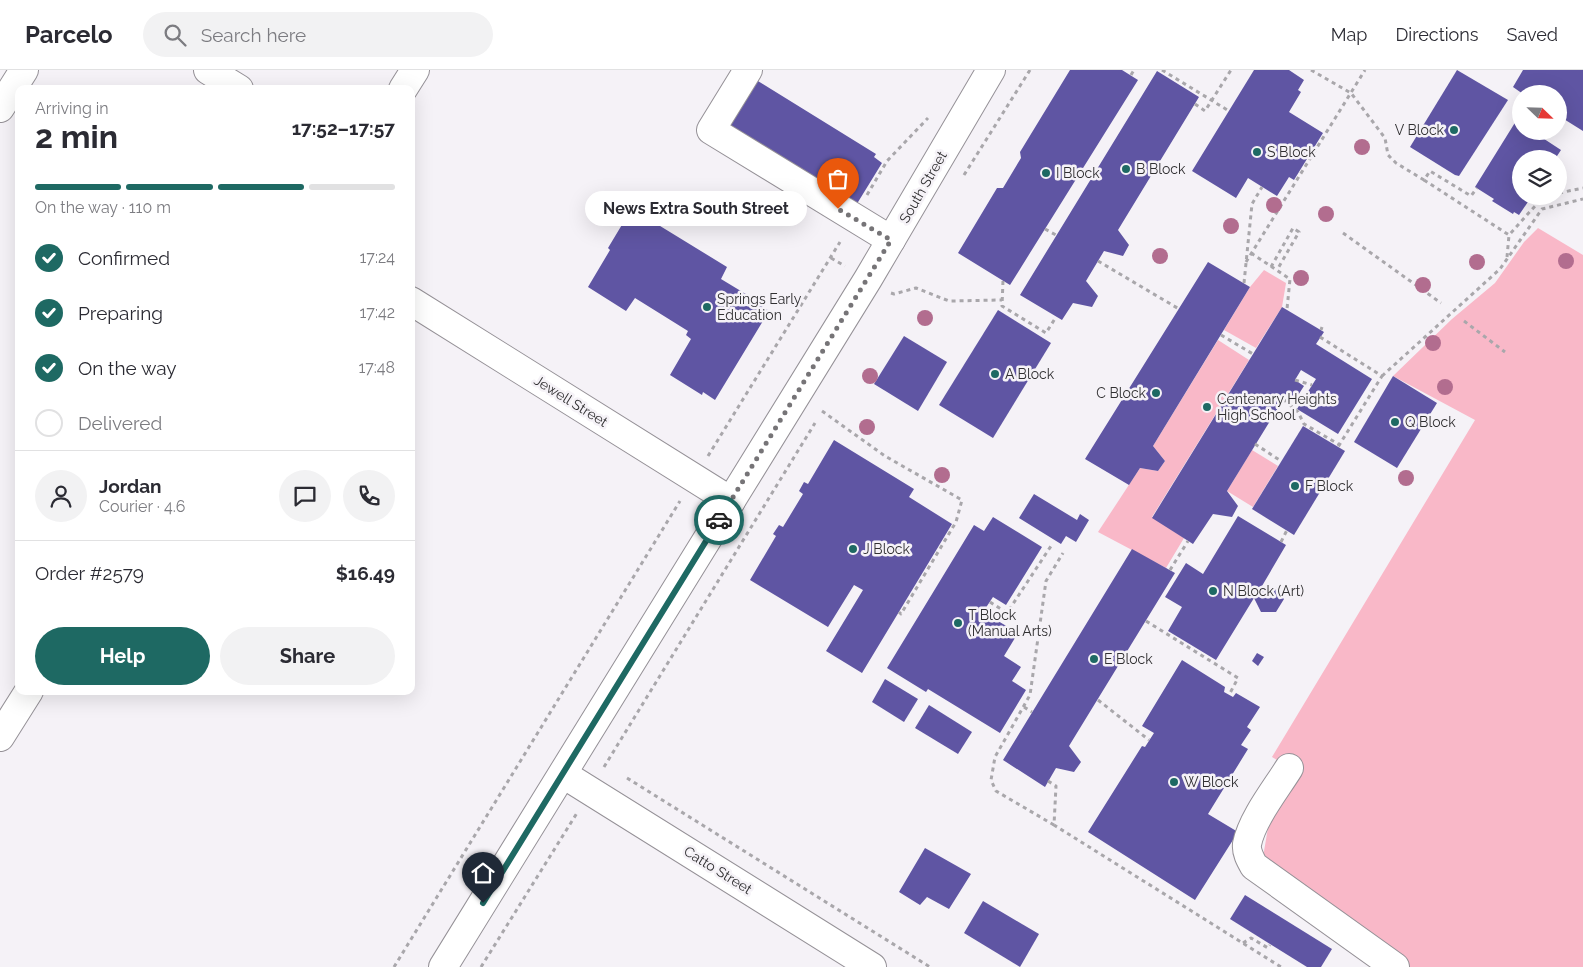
<!DOCTYPE html>
<meta charset="utf-8">
<style>
body{margin:0;font-family:Raleway,sans-serif;background:#f2f2f3;color:#2b2b33;height:100vh;display:flex;flex-direction:column;font-size:19px;white-space:nowrap}
*{box-sizing:border-box;margin:0}
p{font-size:16px;color:#7c7c81}
.icon{flex:none;width:28px;height:28px;fill:none;stroke:currentColor;stroke-width:2;stroke-linecap:round;stroke-linejoin:round}
.map{position:relative;flex:1;overflow:hidden}
.panel{position:absolute;left:15px;top:15px;width:400px;height:610px;display:flex;flex-direction:column;background:#fff;border-radius:10px;box-shadow:0 5px 20px #0002}
.panel>*{flex:none}
.needle{width:32px;rotate:113deg}
.controls{position:absolute;left:1512px;top:15px;display:grid;gap:10px}
.controls a{display:grid;place-items:center;width:55px;height:55px;border-radius:50%;background:#fff;box-shadow:0 5px 20px #0002;font-size:25px}
.pin{position:absolute;display:grid;place-items:center;width:42px;height:42px;color:#fff;margin:-51px -21px;border-radius:50% 50% 50% 0;rotate:-45deg;box-shadow:0 0 5px #0007}
.pin .icon{rotate:45deg}
.courier{position:absolute;display:grid;place-items:center;width:50px;height:50px;margin:-25px;border:4px solid #1e6963;border-radius:50%;background:#fff;color:#222;box-shadow:0 1px 6px #0007}
.bubble{position:absolute;height:35px;border-radius:18px;background:#fff;box-shadow:0 5px 20px #0002;font-size:16px;font-weight:700;line-height:35px;text-align:center}
.summary em{font-style:normal;font-weight:700}
.summary div{display:flex;flex-direction:column-reverse}
.summary{display:flex;align-items:center;justify-content:space-between;height:85px;padding:0 20px}
h1{font-size:32px;font-weight:700;line-height:38px}
.bar{display:grid;grid-template-columns:repeat(4,1fr);gap:8px 5px;align-content:center;height:60px;padding:0 20px}
.bar i{height:6px;border-radius:4px;background:#e1e1e2}
.bar .on{background:#1e6963}
.bar p{grid-column:span 4}
.line{display:flex;align-items:center;gap:12px;padding:0 20px;border-top:1px solid #e1e1e2}
.line div{flex:1}
.round{display:grid;place-items:center;flex:none;width:52px;height:52px;border-radius:26px;background:#f2f2f3}
ol{padding:0 20px;list-style:none}
li{display:flex;align-items:center;gap:15px;height:55px}
li p{margin-inline-start:auto}
li .icon{padding:5px;border-radius:50%;background:#1e6963;color:#fff;stroke-width:4}
li:last-child{color:#7c7c81}
li i{width:28px;height:28px;border:2px solid #e1e1e2;border-radius:50%}
.cta{display:flex;gap:10px;margin-top:auto;padding:10px 20px}
.cta a{flex:1;height:58px;border-radius:30px;background:#1e6963;color:#fff;font-size:20px;font-weight:700;line-height:58px;text-align:center}
.cta a+a{background:#f2f2f3;color:#2b2b33}
header{display:flex;align-items:center;gap:30px;box-sizing:border-box;height:70px;padding:0 25px;background:#fff;border-bottom:1px solid #e1e1e2}
header strong{font-size:24px}
nav{display:flex;gap:28px;margin-inline-start:auto;font-size:18px}
.search{width:350px;height:45px;background:#f2f2f3;display:flex;align-items:center;gap:12px;box-sizing:border-box;padding:0 18px;border-radius:28px;color:#7c7c81;font-size:19px}
.map>svg:first-child{display:block}
.green{fill:#f9b8c8}
.building{fill:#5f55a3}
.lines{fill:none;stroke-linecap:round;stroke-linejoin:round}
.minor-casing{stroke:#959197;stroke-width:30}
.path{stroke:#a9a7ab;stroke-width:3;stroke-dasharray:4 4;stroke-linecap:butt}
.minor{stroke:#fff;stroke-width:28}
.tree{fill:#b26d8f}
.done{stroke:#767477;stroke-width:5;stroke-dasharray:0 9}
.route{stroke:#1e6963;stroke-width:6}
.poi-dot{fill:#1e6963;stroke:#f5f2f7;stroke-width:2}
.labels{text-anchor:middle;dominant-baseline:central;stroke-width:5;stroke-linejoin:round;paint-order:stroke}
.poi-label{font-size:14px;fill:#313032;stroke:#f5f2f7;text-anchor:start}
.street-label{font-size:14px;fill:#313032;stroke:#f5f2f7}
</style>
<header>
<strong>Parcelo</strong>
<div class="search"><svg class="icon" aria-label="search" viewBox="0 0 24 24"><circle cx="10" cy="10" r="6"/><path d="M15 15l6 6"/></svg>Search here</div>
<nav><a>Map</a><a>Directions</a><a>Saved</a></nav>
</header>
<div class="map">
<svg width="1583" height="897" viewBox="0 0 1583 897">
<rect width="100%" height="100%" fill="#f5f2f7"/>
<g class="green">
<path d="M1538 158 1583 185V897H1407L1263 787 1269 752 1299 703 1272 687 1475 350 1393 306 1452 249 1495 213 1524 172Z"/>
<path d="M1264 200 1286 213 1282 237 1256 278 1224 260 1250 217Z"/>
<path d="M1218 270 1249 290 1152 447 1184 468 1166 498 1098 462 1140 398 1158 401 1165 391 1153 376Z"/>
<path d="M1252 380 1278 396 1253 437 1227 421Z"/>
</g>
<g class="building">
<path d="M1070 0H1122L1138 10 1010 215 958 183 997 118H1003L1021 88 1020 82Z"/>
<path d="M1254 0H1289L1304 10 1298 20 1301 22 1289 42 1323 63 1294 110 1289 107 1277 126 1248 108 1236 128 1192 101Z"/>
<path d="M1457 0 1508 30 1459 106 1455 105 1410 77Z"/>
<path d="M1523 0H1583V61L1559 46V24H1523L1513 17Z"/>
<path d="M1157 1 1199 27 1118 160 1129 175 1123 186 1104 181 1086 211 1098 226 1092 237 1073 233 1062 250 1020 225Z"/>
<path d="M753 8 876 84 874 87 882 93 855 137 724 55Z"/>
<path d="M1516 51 1521 55V61H1532L1561 80 1555 89H1521V126H1532L1519 145 1514 142 1513 144 1492 131 1494 129 1475 117Z"/>
<path d="M634 140 727 197 721 209 759 232 758 234 769 241 715 330 703 322 702 325 670 305 691 269 686 265 688 261 635 228 626 241 588 217 610 180 608 178 626 148 628 149Z"/>
<path d="M1208 192 1250 217 1153 376 1165 391 1158 401 1140 398 1129 415 1085 389Z"/>
<path d="M1282 237 1324 262 1316 274 1372 309 1338 364 1297 339 1316 309 1301 300 1295 310 1304 316 1295 330 1286 325 1227 421 1238 436 1232 447 1213 444 1193 474 1152 448Z"/>
<path d="M998 240 1051 273 993 368 939 335Z"/>
<path d="M904 266 947 292 918 341 874 314Z"/>
<path d="M1393 306 1437 333 1397 398 1354 372Z"/>
<path d="M1303 356 1345 381 1294 465 1252 439Z"/>
<path d="M834 370 914 419 909 427 952 454 862 603 826 581 863 520 854 515 828 557 750 510 776 466 773 464 779 455 783 457 803 424 799 421 804 412 808 414Z"/>
<path d="M1034 424 1077 450 1080 444 1089 450 1076 472 1066 466 1061 474 1019 448Z"/>
<path d="M1238 446 1286 475 1262 516 1276 517 1284 529 1276 542H1261L1254 528 1216 590 1168 561 1182 537 1165 527 1186 493 1203 504Z"/>
<path d="M993 447 1042 477 1006 535 993 527 983 542 1018 563 1004 586 1021 597 1012 611 1026 620 1000 663 928 619 926 622 887 598 974 455 984 461Z"/>
<path d="M1132 479 1175 503 1069 676 1081 692 1074 702 1056 698 1045 717 1003 690Z"/>
<path d="M1257 583 1264 587 1258 596 1252 591Z"/>
<path d="M1182 590 1225 617 1224 622 1233 627 1236 623 1260 637 1247 657 1251 660 1241 675 1248 679 1208 744 1238 762 1195 830 1088 762 1142 676 1145 677 1154 663 1142 656Z"/>
<path d="M885 609 918 629 904 652 872 632Z"/>
<path d="M929 635 972 662 958 684 915 658Z"/>
<path d="M925 778 971 804 949 839 927 827 920 835 899 822Z"/>
<path d="M1245 825 1332 879 1321 897H1307L1230 849Z"/>
<path d="M983 831 1039 864 1020 897 964 863Z"/>
</g>
<g class="lines">
<g class="minor-casing">
<g id="minor">
<path d="M208 0 239 19"/>
<path d="M748 0 711 60 891 170"/>
<path d="M403 19 415 0"/>
<path d="M0 38 24 0"/>
<path d="M411 231 731 431"/>
<path d="M0 667 29 621"/>
<path d="M1289 698C1276 719 1252 749 1247 774 1246 782 1250 789 1254 796L1395 897"/>
<path d="M563 704 872 897"/>
<path d="M443 897 868 209 991 0"/>
</g>
</g>
<g class="path">
<path d="M1162 0 1229 41"/>
<path d="M1311 0 1351 23 1385 68 1388 85 1396 93 1424 110 1430 101 1471 126 1477 118"/>
<path d="M1131 5 1134 0"/>
<path d="M1195 34 1205 41 1231 0"/>
<path d="M964 105 1030 0"/>
<path d="M1424 110 1509 165 1544 126"/>
<path d="M1559 123 1583 118"/>
<path d="M867 125 887 91 928 48"/>
<path d="M1045 159 1056 165"/>
<path d="M1343 163 1441 233"/>
<path d="M1251 183 1290 209 1287 239"/>
<path d="M1507 187 1509 165"/>
<path d="M831 188 845 196"/>
<path d="M1098 191 1179 239"/>
<path d="M1246 192 1365 0"/>
<path d="M1271 197 1293 158 1299 162 1277 200"/>
<path d="M1003 211 1002 236 1046 263 1056 247"/>
<path d="M1244 213 1252 134 1262 117"/>
<path d="M891 223 894 224 916 218 949 231 1002 230"/>
<path d="M1464 251 1505 282"/>
<path d="M1321 260 1322 257"/>
<path d="M1221 265 1253 284"/>
<path d="M1320 267 1382 306 1338 377"/>
<path d="M1382 306 1500 199 1542 139 1583 129"/>
<path d="M1295 310 1312 315"/>
<path d="M1283 329 1298 342 1304 354 1340 375"/>
<path d="M822 341 885 386 962 430 956 452 901 544 899 542"/>
<path d="M1255 374 1281 391"/>
<path d="M708 386 840 172"/>
<path d="M1281 472 1287 460"/>
<path d="M1170 500 1188 471"/>
<path d="M990 532 1007 543 1051 476"/>
<path d="M1146 551 1238 608 1229 625"/>
<path d="M1098 630 1149 670"/>
<path d="M1024 637 1032 642"/>
<path d="M604 697 815 353"/>
<path d="M627 708 930 897"/>
<path d="M1048 711 1056 716 1054 755 1281 897"/>
<path d="M1054 755 996 721 991 710 995 687 1030 625 1046 511 1063 483"/>
<path d="M1243 873 1251 868 1268 878 1270 875"/>
<path d="M394 897 680 431"/>
<path d="M481 897 577 743"/>
</g>
<use href="#minor" class="minor"/>
</g>
<g class="tree">
<circle cx="1362" cy="77" r="8"/>
<circle cx="1274" cy="135" r="8"/>
<circle cx="1326" cy="144" r="8"/>
<circle cx="1231" cy="156" r="8"/>
<circle cx="1160" cy="186" r="8"/>
<circle cx="1566" cy="191" r="8"/>
<circle cx="1477" cy="192" r="8"/>
<circle cx="1301" cy="208" r="8"/>
<circle cx="1423" cy="215" r="8"/>
<circle cx="925" cy="248" r="8"/>
<circle cx="1433" cy="273" r="8"/>
<circle cx="870" cy="306" r="8"/>
<circle cx="1445" cy="317" r="8"/>
<circle cx="867" cy="357" r="8"/>
<circle cx="942" cy="405" r="8"/>
<circle cx="1406" cy="408" r="8"/>
</g>
<g class="lines">
<path class="done" d="M719 450 891 170 838 139"/>
<path class="route" d="M483 833 719 450"/>
</g>
<g class="poi-dot">
<circle cx="1454" cy="60" r="5"/>
<circle cx="1257" cy="82" r="5"/>
<circle cx="1126" cy="99" r="5"/>
<circle cx="1046" cy="103" r="5"/>
<circle cx="707" cy="237" r="5"/>
<circle cx="995" cy="304" r="5"/>
<circle cx="1156" cy="323" r="5"/>
<circle cx="1207" cy="337" r="5"/>
<circle cx="1395" cy="352" r="5"/>
<circle cx="1295" cy="416" r="5"/>
<circle cx="853" cy="479" r="5"/>
<circle cx="1213" cy="521" r="5"/>
<circle cx="958" cy="553" r="5"/>
<circle cx="1094" cy="589" r="5"/>
<circle cx="1174" cy="712" r="5"/>
</g>
<g class="labels">
<g class="poi-label">
<text x="1444" y="60" text-anchor="end">V Block</text>
<text x="1267" y="82">S Block</text>
<text x="1136" y="99">B Block</text>
<text x="1056" y="103">I Block</text>
<text x="717" y="229">Springs Early<tspan x="717" dy="16">Education</tspan></text>
<text x="1005" y="304">A Block</text>
<text x="1146" y="323" text-anchor="end">C Block</text>
<text x="1217" y="329">Centenary Heights<tspan x="1217" dy="16">High School</tspan></text>
<text x="1405" y="352">Q Block</text>
<text x="1305" y="416">F Block</text>
<text x="863" y="479">J Block</text>
<text x="1223" y="521">N Block (Art)</text>
<text x="968" y="545">T Block<tspan x="968" dy="16">(Manual Arts)</tspan></text>
<text x="1104" y="589">E Block</text>
<text x="1184" y="712">W Block</text>
</g>
<g class="street-label">
<text transform="translate(923 117) rotate(-60)">South Street</text>
<text transform="translate(571 331) rotate(32)">Jewell Street</text>
<text transform="translate(718 800) rotate(32)">Catto Street</text>
</g>
</g>
</svg>
<div class="controls">
<a><svg class="needle" viewBox="-14 -14 28 28"><path d="M0-13l5 13h-10z" fill="#e53935"/><path d="M0 13l5-13h-10z" fill="#7c7c81"/></svg></a>
<a><svg class="icon" aria-label="layers" viewBox="0 0 24 24"><path d="M12 4l9 5-9 5-9-5zM3 14l9 5 9-5"/></svg></a>
</div>
<div class="pin" style="left:838px;top:139px;background:#ea580c"><svg class="icon" aria-label="bag" viewBox="0 0 24 24"><path d="M5 8h14l-1 12H6zM9 8a3 3 0 0 1 6 0"/></svg></div>
<div class="pin" style="left:483px;top:833px;background:#1f2937"><svg class="icon" aria-label="home" viewBox="0 0 24 24"><path d="M3 11l9-7 9 7M6 9v11h12V9"/></svg></div>
<div class="courier" style="left:719px;top:450px"><svg class="icon" aria-label="car" viewBox="0 0 24 24"><path d="M5 17H2v-5l4-1 3-4h7l3 4 3 1v5h-3M9 17h6M6 11h13"/><circle cx="7" cy="17" r="2"/><circle cx="17" cy="17" r="2"/></svg></div>
<div class="bubble" style="left:585px;top:121px;width:222px">News Extra South Street</div>
<section class="panel">
<div class="summary"><div><h1>2 min</h1><p>Arriving in</p></div><em>17:52–17:57</em></div>
<div class="bar"><i class="on"></i><i class="on"></i><i class="on"></i><i></i><p>On the way · 110 m</p></div>
<ol>
<li><svg class="icon" aria-label="check" viewBox="0 0 24 24"><path d="M5 12l5 5 9-10"/></svg>Confirmed<p>17:24</p></li>
<li><svg class="icon" aria-label="check" viewBox="0 0 24 24"><path d="M5 12l5 5 9-10"/></svg>Preparing<p>17:42</p></li>
<li><svg class="icon" aria-label="check" viewBox="0 0 24 24"><path d="M5 12l5 5 9-10"/></svg>On the way<p>17:48</p></li>
<li><i></i>Delivered</li>
</ol>
<div class="line" style="height:90px"><a class="round"><svg class="icon" aria-label="person" viewBox="0 0 24 24"><circle cx="12" cy="8" r="4"/><path d="M4 21q1-7 8-7t8 7"/></svg></a><div><b>Jordan</b><p>Courier · 4.6</p></div><a class="round"><svg class="icon" aria-label="chat" viewBox="0 0 24 24"><path d="M4 5h16v11H9l-5 4z"/></svg></a><a class="round"><svg class="icon" aria-label="phone" viewBox="0 0 24 24"><path d="M5 4h4l2 5-3 2q2 4 5 5l2-3 5 2v4C11 20 4 13 5 4z"/></svg></a></div>
<div class="line" style="height:65px"><div>Order #2579</div><b>$16.49</b></div>
<div class="cta"><a>Help</a><a>Share</a></div>
</section>
</div>
